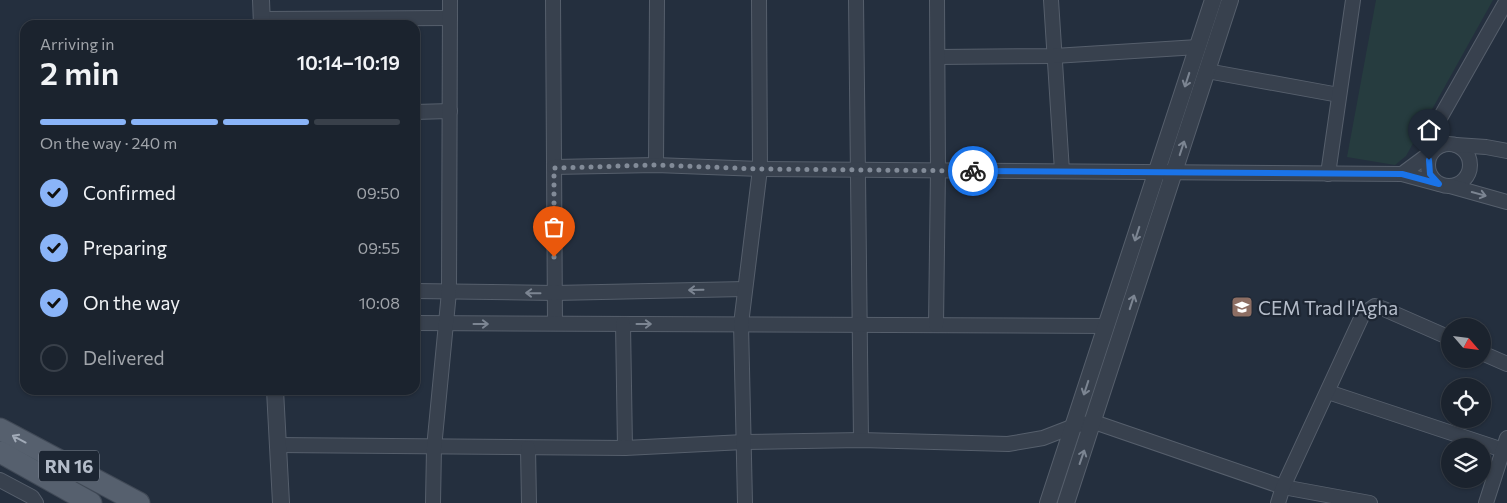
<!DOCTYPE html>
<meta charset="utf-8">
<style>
body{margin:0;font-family:Commissioner,sans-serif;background:#282f3a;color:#f1f3f6;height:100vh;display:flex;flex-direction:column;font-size:19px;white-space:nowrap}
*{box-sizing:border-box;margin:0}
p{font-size:16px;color:#a0a4aa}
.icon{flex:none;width:28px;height:28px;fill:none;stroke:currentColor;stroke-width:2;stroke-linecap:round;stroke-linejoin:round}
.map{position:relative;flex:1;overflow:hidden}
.panel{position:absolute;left:20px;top:20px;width:400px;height:375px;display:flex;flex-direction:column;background:#1b232e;border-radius:15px;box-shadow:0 1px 4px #0004,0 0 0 1px #39404a}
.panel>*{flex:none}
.needle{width:32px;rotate:118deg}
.fabs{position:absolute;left:1441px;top:318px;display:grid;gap:10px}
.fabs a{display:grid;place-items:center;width:50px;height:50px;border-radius:50%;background:#1b232e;box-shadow:0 1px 4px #0004,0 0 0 1px #39404a;font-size:25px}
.pin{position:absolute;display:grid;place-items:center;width:42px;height:42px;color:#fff;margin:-51px -21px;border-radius:50% 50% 50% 0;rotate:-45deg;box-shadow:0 0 5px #0007}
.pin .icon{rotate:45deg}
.courier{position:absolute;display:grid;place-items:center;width:50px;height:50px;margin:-25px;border:4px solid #1a73e8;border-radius:50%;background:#fff;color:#222;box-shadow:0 1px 6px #0007}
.overview em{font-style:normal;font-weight:600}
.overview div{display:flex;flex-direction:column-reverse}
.overview{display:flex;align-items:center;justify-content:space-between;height:85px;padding:0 20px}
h1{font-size:32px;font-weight:600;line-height:38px}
.bar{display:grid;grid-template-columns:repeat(4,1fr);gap:8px 5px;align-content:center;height:60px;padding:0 20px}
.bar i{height:6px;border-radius:4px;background:#39404a}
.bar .selected{background:#8ab4f8}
.bar p{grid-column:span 4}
ol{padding:0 20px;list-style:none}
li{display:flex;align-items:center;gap:15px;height:55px}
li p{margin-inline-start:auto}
li .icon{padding:5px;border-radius:50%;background:#8ab4f8;color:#111;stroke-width:4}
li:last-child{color:#a0a4aa}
li i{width:28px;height:28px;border:2px solid #39404a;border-radius:50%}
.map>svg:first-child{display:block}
.green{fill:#263c3f}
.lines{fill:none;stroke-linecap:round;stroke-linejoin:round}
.minor-casing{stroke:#565f6c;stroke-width:16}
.tertiary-casing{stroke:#565f6c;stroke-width:18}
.primary-casing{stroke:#414a57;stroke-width:23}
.minor{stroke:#38414e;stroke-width:14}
.tertiary{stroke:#38414e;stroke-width:16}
.primary{stroke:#56606e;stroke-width:21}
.oneway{stroke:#7c8592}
.oneway2{stroke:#a1aab7}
.done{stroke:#828b98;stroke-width:5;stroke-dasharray:0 9}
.route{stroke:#1a73e8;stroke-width:6}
.labels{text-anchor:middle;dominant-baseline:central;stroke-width:4.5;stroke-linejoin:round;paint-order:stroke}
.shield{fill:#1d2633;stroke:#878f9c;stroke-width:1}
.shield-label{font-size:18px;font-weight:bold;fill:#b4bcc9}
.poi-label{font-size:19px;fill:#b4bcc9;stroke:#1d2633;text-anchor:start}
</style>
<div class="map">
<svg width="1507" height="503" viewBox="0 0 1507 503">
<rect width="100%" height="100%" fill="#242f3e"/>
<path class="green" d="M1376 0H1493L1406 156 1395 165 1347 157Z"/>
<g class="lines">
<g class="minor-casing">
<g id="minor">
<path d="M553 0 555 323"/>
<path d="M856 0 861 440"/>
<path d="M1051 0 1062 171"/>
<path d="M261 19 450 18"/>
<path d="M938 57 1054 56 1198 47"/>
<path d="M1207 71 1339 95"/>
<path d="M415 112 450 111"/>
<circle cx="1449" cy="165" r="21"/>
<path d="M1442 145 1438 134 1440 118 1507 0"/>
<path d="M1456 145 1486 147 1507 151"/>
<path d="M656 165 657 0"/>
<path d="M554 167 656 165 760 169 1402 174 1439 184"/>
<path d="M1328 174 1353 0"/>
<path d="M1402 174 1433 151"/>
<path d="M1450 186 1507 202"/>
<path d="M415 291 554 293 745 289"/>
<path d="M415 323 1106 326"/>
<path d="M623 324 625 448"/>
<path d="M936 325 938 170 937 0"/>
<path d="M1482 353 1507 364"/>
<path d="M1328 392 1503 450"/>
<path d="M277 445 625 448 744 442 861 440 1008 444 1043 438 1074 426 1094 422 1283 487 1370 503"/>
<path d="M528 448 529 503"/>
<path d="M0 480 32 497 36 503"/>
<path d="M433 503 434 448 449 292 450 0"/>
<path d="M745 503 741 324 760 169 759 0"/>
<path d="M1278 503 1283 487 1363 314 1375 306 1384 309 1450 338"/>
<path d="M1486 503 1507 438"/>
</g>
</g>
<g class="tertiary-casing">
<g id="tertiary">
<path d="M261 0 262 25"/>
<path d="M275 390 281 503"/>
<path d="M1048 503 1213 0"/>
<path d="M1066 503 1230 0"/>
</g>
</g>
<g class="primary-casing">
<g id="primary">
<path d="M0 429 139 503"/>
<path d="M0 452 91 503"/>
</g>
</g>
<use href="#minor" class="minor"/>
<use href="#tertiary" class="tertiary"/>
<use href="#primary" class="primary"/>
</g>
<defs><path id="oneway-shaft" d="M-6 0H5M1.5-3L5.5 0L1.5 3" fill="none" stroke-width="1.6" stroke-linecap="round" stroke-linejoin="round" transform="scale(1.25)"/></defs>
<g class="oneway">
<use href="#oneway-shaft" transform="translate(1187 80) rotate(108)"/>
<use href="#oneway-shaft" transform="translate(1182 148) rotate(-72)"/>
<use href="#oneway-shaft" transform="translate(1479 194) rotate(15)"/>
<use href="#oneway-shaft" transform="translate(1137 234) rotate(108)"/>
<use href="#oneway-shaft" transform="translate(696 290) rotate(179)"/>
<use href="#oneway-shaft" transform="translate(533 293) rotate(-179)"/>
<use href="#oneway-shaft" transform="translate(1132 302) rotate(-72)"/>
<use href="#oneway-shaft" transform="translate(481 324)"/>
<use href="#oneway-shaft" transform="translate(644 324)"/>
<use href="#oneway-shaft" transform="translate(1086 388) rotate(108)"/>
<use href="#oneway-shaft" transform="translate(1082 457) rotate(-71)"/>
</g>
<use class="oneway2" href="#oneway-shaft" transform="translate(19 439) rotate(-152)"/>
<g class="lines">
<path class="done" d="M554 257V168L656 165 760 169 973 171"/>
<path class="route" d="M973 171 1402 174 1439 184 1430 174 1429 160"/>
</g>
<defs>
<g id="school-square" transform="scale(1.125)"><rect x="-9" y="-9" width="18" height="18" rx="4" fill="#8d6e63" stroke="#1d2633"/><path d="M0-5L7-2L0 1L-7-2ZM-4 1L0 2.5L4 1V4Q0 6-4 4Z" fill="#fff"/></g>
</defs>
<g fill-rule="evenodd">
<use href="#school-square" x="1242" y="307"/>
</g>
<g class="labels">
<rect class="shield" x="39" y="450.5" width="60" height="31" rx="4"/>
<g class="shield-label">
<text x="69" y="466">RN 16</text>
</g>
<g class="poi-label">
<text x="1258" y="307">CEM Trad l'Agha</text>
</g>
</g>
</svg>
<div class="fabs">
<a><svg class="needle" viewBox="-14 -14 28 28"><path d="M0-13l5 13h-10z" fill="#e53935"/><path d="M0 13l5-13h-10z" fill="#a0a4aa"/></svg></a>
<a><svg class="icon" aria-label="locate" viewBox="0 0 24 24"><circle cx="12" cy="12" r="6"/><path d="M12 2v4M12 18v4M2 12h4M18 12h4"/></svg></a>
<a><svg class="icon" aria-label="layers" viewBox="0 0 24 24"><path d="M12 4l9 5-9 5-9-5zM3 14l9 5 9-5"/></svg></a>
</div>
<div class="pin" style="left:554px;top:257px;background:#ea580c"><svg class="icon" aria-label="bag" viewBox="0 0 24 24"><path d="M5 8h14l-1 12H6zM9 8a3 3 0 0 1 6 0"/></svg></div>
<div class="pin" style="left:1429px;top:160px;background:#1f2937"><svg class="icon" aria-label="home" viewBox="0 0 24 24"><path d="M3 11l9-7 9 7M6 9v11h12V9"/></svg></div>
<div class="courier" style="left:973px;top:171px"><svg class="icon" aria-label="bike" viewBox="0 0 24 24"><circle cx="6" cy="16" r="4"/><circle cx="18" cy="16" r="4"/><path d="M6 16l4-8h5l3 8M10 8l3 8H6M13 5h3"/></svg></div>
<section class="panel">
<div class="overview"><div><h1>2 min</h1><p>Arriving in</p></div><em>10:14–10:19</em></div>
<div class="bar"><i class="selected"></i><i class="selected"></i><i class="selected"></i><i></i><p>On the way · 240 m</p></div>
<ol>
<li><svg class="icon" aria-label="check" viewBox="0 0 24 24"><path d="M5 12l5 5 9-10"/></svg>Confirmed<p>09:50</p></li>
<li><svg class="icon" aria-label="check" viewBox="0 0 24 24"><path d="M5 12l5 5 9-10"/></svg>Preparing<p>09:55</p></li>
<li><svg class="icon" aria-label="check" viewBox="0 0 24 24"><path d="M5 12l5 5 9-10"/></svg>On the way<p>10:08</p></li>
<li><i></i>Delivered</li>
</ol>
</section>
</div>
